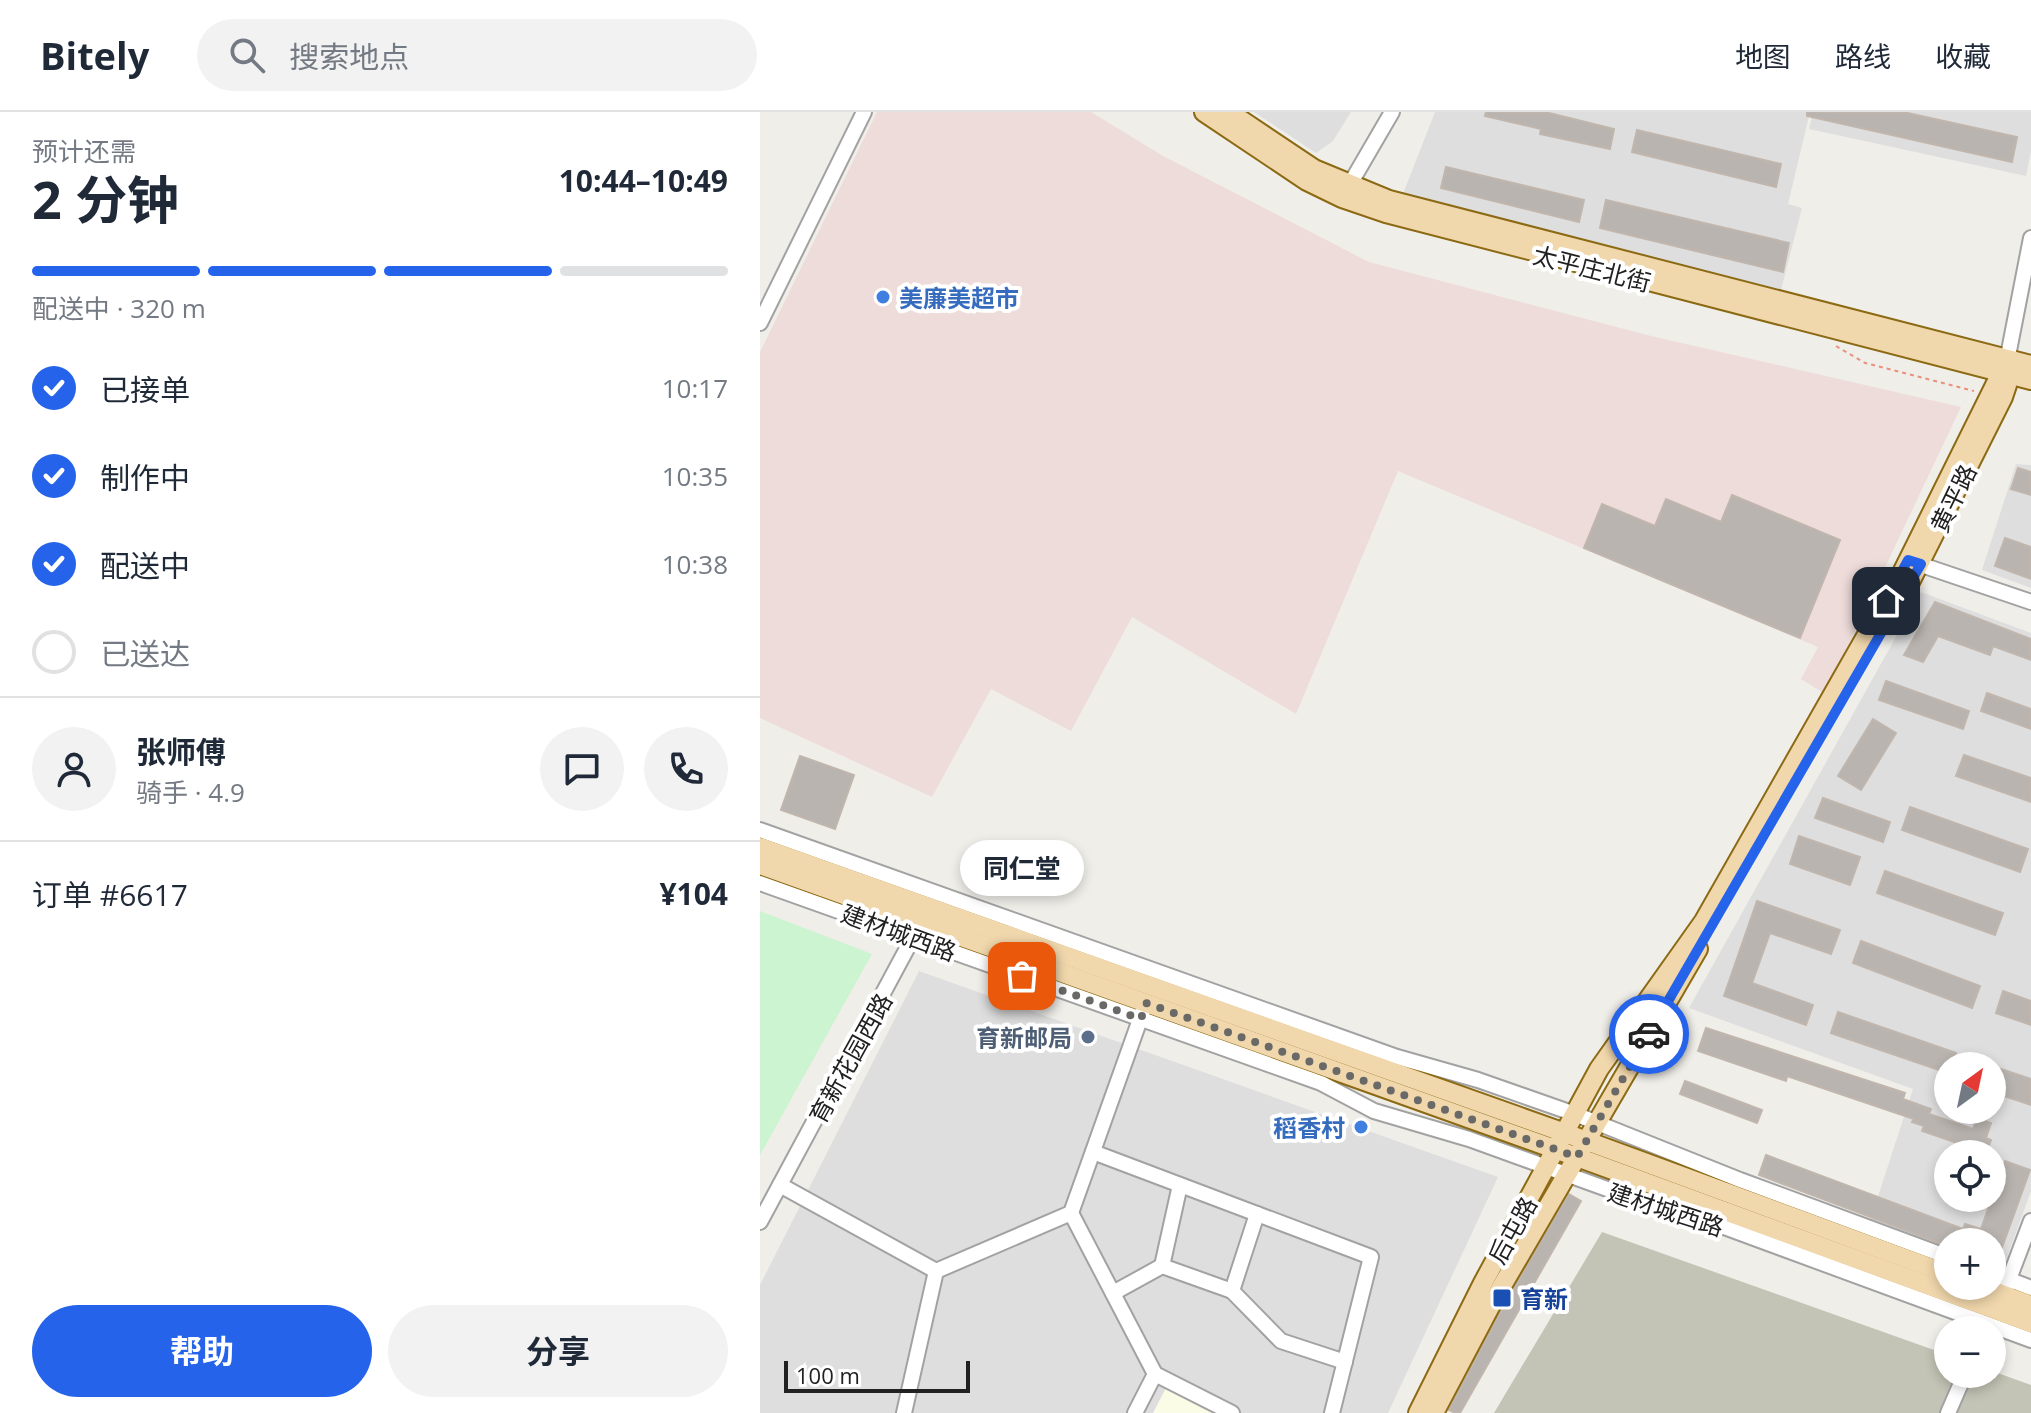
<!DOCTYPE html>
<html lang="zh">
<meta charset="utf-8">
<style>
body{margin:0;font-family:"Open Sans","Noto Sans SC",sans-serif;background:#f2f2f3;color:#1f2937;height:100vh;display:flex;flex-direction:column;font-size:30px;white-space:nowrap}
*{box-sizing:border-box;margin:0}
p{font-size:26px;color:#747a83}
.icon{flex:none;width:44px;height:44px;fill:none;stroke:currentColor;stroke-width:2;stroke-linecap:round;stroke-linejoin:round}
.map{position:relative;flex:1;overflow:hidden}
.panel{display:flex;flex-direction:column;background:#fff;width:760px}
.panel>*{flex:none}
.needle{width:52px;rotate:33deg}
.fabs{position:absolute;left:1174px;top:940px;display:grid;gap:16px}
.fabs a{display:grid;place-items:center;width:72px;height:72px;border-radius:50%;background:#fff;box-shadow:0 4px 12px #0003;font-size:40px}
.scale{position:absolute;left:24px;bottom:20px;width:186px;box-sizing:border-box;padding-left:8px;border:4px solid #212121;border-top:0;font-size:22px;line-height:28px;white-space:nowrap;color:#212121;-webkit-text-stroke:6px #fff;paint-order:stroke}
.pin{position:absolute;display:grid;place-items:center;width:68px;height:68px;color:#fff;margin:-34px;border-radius:16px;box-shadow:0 4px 12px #0006}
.courier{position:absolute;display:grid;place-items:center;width:80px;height:80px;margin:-40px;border:6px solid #2563eb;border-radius:50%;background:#fff;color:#222;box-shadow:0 2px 10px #0007}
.bubble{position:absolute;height:56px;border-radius:28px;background:#fff;box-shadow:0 4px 12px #0003;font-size:26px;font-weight:700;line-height:56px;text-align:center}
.headline em{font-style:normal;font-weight:700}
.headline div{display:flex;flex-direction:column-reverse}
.headline{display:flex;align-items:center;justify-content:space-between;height:136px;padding:0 32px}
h1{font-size:52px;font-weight:700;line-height:60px}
.bar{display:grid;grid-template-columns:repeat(4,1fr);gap:12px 8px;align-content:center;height:96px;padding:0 32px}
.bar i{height:10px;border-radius:6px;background:#e0e1e3}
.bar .current{background:#2563eb}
.bar p{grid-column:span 4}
.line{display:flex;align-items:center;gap:20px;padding:0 32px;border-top:2px solid #e0e1e3}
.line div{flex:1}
.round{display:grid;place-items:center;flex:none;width:84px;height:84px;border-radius:42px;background:#f2f2f3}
ol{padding:0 32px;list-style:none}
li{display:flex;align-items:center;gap:24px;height:88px}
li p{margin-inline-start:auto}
li .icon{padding:8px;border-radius:50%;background:#2563eb;color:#fff;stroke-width:4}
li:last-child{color:#747a83}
li i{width:44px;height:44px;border:4px solid #e0e1e3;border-radius:50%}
.cta{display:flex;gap:16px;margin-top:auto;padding:16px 32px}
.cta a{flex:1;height:92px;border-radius:48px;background:#2563eb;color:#fff;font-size:32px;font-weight:700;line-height:92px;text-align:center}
.cta a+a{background:#f2f2f3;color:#1f2937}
header{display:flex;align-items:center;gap:48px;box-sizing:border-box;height:112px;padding:0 40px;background:#fff;border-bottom:2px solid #e0e1e3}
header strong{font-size:38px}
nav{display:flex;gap:44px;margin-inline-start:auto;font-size:28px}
.search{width:560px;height:72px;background:#f2f2f3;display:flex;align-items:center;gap:20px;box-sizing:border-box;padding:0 28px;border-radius:44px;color:#747a83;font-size:30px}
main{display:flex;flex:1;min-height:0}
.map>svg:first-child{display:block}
.residential{fill:#dfdede;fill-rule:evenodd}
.commercial{fill:#eedcda}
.education{fill:#fafce6}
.construction{fill:#c3c4b5}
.park{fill:#ccf4d1}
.building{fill:#b9b4af;stroke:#c0b6ad;stroke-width:2}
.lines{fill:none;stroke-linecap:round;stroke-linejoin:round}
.minor-casing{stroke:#a2a2a2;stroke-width:18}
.major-casing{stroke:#8b6a13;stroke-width:22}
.path{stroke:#e99180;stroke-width:2;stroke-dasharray:4 4;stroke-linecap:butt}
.minor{stroke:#fff;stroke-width:14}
.major{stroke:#f1d7ac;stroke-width:18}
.done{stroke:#696967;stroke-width:8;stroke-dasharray:0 14.4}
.route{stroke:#2563eb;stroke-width:10}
.shop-dot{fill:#3f7fe0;stroke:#fff;stroke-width:3}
.service-dot{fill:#5c6f8a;stroke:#fff;stroke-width:3}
.transit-dot{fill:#1a4fb4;stroke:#fff;stroke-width:3}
.labels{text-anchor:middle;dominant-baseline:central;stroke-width:8;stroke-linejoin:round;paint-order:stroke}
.street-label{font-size:24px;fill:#212121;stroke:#fff}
.shop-label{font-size:24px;font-weight:bold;fill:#366cbe;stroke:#fff;text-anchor:start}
.service-label{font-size:24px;font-weight:bold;fill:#4e5e75;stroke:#fff;text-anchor:end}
.transit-label{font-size:24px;font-weight:bold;fill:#164399;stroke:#fff;text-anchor:start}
</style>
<header>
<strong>Bitely</strong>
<div class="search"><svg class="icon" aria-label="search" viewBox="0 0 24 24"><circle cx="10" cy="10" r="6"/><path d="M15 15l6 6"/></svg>搜索地点</div>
<nav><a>地图</a><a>路线</a><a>收藏</a></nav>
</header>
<main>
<section class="panel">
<div class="headline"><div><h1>2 分钟</h1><p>预计还需</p></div><em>10:44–10:49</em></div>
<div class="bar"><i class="current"></i><i class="current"></i><i class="current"></i><i></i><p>配送中 · 320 m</p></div>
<ol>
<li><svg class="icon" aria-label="check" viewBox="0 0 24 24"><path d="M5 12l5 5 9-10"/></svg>已接单<p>10:17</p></li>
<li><svg class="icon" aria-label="check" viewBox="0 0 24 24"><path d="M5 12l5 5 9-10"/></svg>制作中<p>10:35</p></li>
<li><svg class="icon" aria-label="check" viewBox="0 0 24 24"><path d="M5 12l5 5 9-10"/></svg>配送中<p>10:38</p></li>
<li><i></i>已送达</li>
</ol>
<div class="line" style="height:144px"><a class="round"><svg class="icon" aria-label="person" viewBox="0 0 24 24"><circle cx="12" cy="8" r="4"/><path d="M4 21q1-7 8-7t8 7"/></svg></a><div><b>张师傅</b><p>骑手 · 4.9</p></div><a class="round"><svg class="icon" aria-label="chat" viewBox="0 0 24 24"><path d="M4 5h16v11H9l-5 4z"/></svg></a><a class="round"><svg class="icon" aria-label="phone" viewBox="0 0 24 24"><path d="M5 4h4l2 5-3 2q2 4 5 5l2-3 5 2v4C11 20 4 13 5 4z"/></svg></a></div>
<div class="line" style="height:104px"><div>订单 #6617</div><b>¥104</b></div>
<div class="cta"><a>帮助</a><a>分享</a></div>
</section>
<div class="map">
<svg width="1271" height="1301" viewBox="0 0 1271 1301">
<rect width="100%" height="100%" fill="#f0eee9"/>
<g class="residential">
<path d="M494 0H591L573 29 556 41Z"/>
<path d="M675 0H1050L1028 92 1042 96 1020 182 641 87Z"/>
<path d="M1053 0H1271V39L1266 64 1049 17Z"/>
<path d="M1256 352 1271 353V476L1222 458Z"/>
<path d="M1161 480 1271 521V1079L1242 1159 1232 1155V1130H1188V1140L1109 1112 1153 977 929 896ZM1188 954H1232V998H1188ZM1188 1042H1232V1086H1188Z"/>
<path d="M159 859 738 1065 628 1301H0V1173Z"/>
</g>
<path class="commercial" d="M117 0H331L403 44 609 150 891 224 1201 295 1065 582 1041 567 1058 535 638 359 536 602 372 505 311 619 231 577 172 685 0 606V240Z"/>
<path class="education" d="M409 1270 468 1301H393Z"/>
<path class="construction" d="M842 1120 1188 1243V1262H1232V1259L1271 1273V1301H734Z"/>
<path class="park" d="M0 799 112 842 0 1043Z"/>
<g class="building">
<path d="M726 0H785L854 17 850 37 780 22 781 17 725 4Z"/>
<path d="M1047 0H1143L1257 25 1252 50 1047 4Z"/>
<path d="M877 18 1021 52 1016 75 872 40Z"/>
<path d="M686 55 824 88 819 110 681 76Z"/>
<path d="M846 88 1029 131 1023 160 840 116Z"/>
<path d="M1258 356 1271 360V383L1251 377Z"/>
<path d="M972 383 1080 428 1040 526 824 436 842 392 895 414 906 387 961 410Z"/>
<path d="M1245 426 1271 435V467L1235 454Z"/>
<path d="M1175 490 1271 527V548L1233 534 1230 543 1178 524 1163 550 1144 543Z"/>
<path d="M1126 569 1209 599 1203 617 1119 588Z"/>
<path d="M1227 581 1271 597V617L1221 599Z"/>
<path d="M1113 607 1136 621 1101 678 1078 664Z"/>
<path d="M1204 643 1271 666V690L1196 664Z"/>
<path d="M40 644 94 663 75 717 21 698Z"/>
<path d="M1063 686 1130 710 1123 730 1055 706Z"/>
<path d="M1150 695 1268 737 1260 760 1142 718Z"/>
<path d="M1039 724 1100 745 1090 773 1030 752Z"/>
<path d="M1125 759 1243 801 1235 823 1117 781Z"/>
<path d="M997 789 1080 818 1071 842 1010 821 992 871 1053 893 1046 913 964 884Z"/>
<path d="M1101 829 1220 874 1212 896 1093 851Z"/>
<path d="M1243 879 1271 889V913L1236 901Z"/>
<path d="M1078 900 1196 941 1192 954H1188V961L1071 921Z"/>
<path d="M946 916 1145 981 1143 987 1171 997 1169 1002 1213 1017 1217 1006 1231 1011 1226 1026 1231 1028 1226 1041 1162 1019 1164 1014 1152 1010 1154 1007 1027 964 1026 969 938 939Z"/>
<path d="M1232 954 1271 967V993L1232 980Z"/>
<path d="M925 969 1002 998 997 1011 920 982Z"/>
<path d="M1006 1043 1203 1117 1205 1112 1221 1117 1245 1049 1270 1058 1236 1152 1232 1151V1130H1188L1187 1134 999 1063Z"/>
<path d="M809 1082 821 1089 700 1301H695L689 1298 742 1197Z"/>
</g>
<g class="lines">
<g class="minor-casing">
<g id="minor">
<path d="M586 79 632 0"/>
<path d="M0 211 104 0"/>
<path d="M1247 249 1271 126"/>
<path d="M1150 449 1271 490"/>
<path d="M0 718 637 945 718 968 815 1002 980 1068 1188 1145"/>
<path d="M0 771 561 971 614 999 709 1027 930 1107 956 1112 1271 1228"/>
<path d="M333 1040 611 1145 572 1301"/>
<path d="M20 1073 176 1159"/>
<path d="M420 1073 402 1154 472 1179 497 1102"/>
<path d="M311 1101 395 1262 375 1301"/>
<path d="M0 1110 157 818"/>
<path d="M1232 1161 1271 1176"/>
<path d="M472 1179 521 1229 585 1250"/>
<path d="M353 1181 402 1154"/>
<path d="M1243 1183 1271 1109"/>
<path d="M395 1262 472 1301"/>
<path d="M144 1301 176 1159 311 1101 383 899"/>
<path d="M1188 1301 1205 1262"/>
</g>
</g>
<g class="major-casing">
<g id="major">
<path d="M444 0 547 69 582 86 626 101 1271 268"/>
<path d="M469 0 554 57 629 88 1271 253"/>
<path d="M1147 476 1243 285 1247 273V257"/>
<path d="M0 735 805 1021 1188 1162"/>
<path d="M0 753 817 1045 1271 1211"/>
<path d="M1220 1174 1271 1193"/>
<path d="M658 1301 723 1171 839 957 944 809 1141 463 1247 249"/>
<path d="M674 1301 732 1191 938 837"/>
</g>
</g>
<path class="path" d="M1076 234 1105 251 1214 279"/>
<use href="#minor" class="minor"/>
<use href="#major" class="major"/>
</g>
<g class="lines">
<path class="done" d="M262 864 381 907 386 891 817 1045 889 922"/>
<path class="route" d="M889 922 1161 452 1148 448 1126 489"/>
</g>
<g class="shop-dot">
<circle cx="123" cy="185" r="8"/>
<circle cx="601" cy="1015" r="8"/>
</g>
<circle class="service-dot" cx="328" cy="925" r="8"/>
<rect class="transit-dot" x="732" y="1176" width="20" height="20" rx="4"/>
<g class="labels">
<g class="street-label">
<text transform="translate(832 156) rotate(14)">太平庄北街</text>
<text transform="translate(1193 386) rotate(-64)">黄平路</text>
<text transform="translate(139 820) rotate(20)">建材城西路</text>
<text transform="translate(90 946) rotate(-61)">育新花园西路</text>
<text transform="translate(906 1097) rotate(18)">建材城西路</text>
<text transform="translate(752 1118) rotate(-61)">后屯路</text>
</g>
<g class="shop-label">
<text x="139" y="185">美廉美超市</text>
<text x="585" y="1015" text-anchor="end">稻香村</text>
</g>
<g class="service-label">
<text x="312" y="925">育新邮局</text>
</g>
<g class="transit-label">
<text x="760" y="1186">育新</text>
</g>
</g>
</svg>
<div class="fabs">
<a><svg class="needle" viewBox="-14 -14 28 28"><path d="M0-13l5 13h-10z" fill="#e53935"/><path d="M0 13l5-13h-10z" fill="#747a83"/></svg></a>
<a><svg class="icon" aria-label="locate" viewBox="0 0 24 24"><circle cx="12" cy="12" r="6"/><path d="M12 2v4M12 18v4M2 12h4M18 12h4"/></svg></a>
<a>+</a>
<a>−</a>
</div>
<div class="scale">100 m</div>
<div class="pin" style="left:262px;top:864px;background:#ea580c"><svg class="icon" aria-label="bag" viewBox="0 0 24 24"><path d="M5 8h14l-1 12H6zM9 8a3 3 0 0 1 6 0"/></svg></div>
<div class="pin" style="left:1126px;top:489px;background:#1f2937"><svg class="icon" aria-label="home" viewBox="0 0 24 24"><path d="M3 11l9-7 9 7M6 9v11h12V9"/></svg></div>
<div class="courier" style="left:889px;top:922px"><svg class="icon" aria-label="car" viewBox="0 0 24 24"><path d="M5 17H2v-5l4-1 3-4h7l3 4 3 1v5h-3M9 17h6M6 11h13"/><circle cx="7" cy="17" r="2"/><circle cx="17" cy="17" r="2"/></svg></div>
<div class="bubble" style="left:200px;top:728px;width:124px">同仁堂</div>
</div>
</main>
